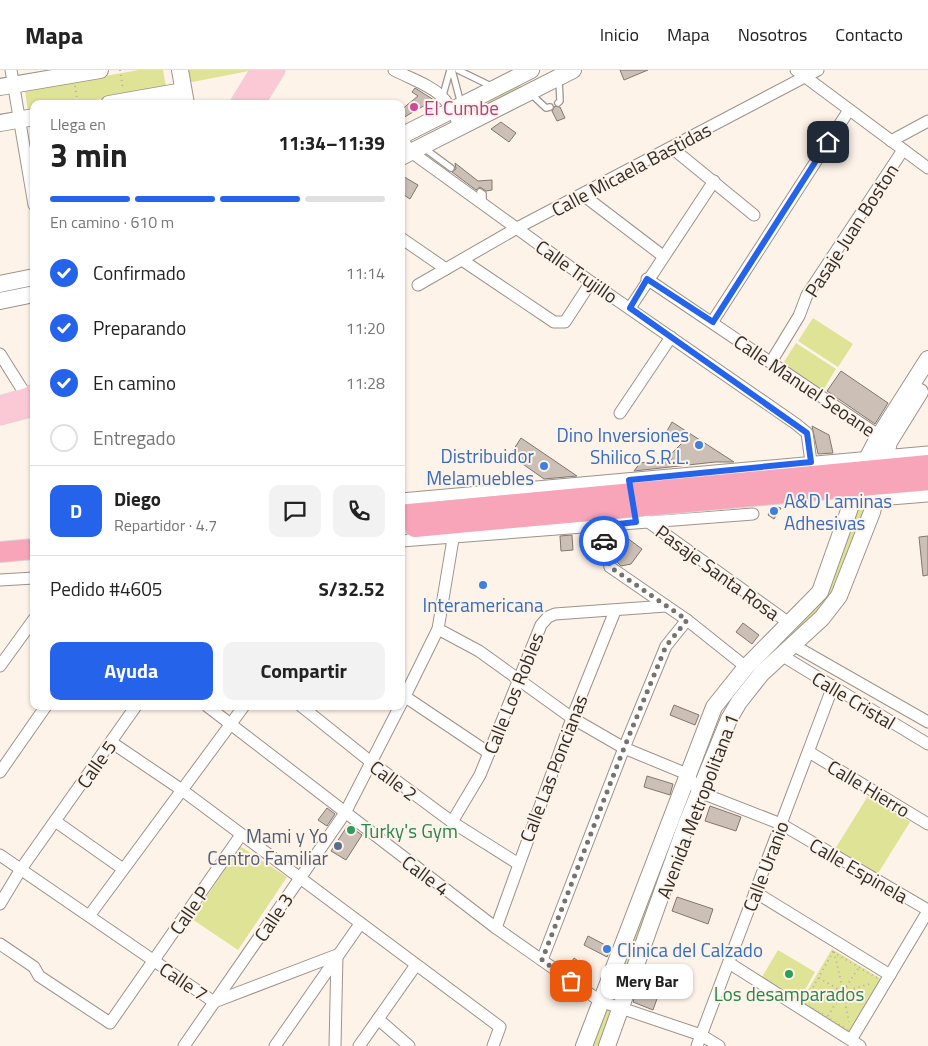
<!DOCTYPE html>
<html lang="es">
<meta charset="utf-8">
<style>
body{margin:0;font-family:"Titillium Web",sans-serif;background:#f2f2f2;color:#222;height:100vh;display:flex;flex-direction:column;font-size:19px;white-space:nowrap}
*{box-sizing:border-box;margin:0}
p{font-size:16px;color:#767676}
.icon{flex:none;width:28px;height:28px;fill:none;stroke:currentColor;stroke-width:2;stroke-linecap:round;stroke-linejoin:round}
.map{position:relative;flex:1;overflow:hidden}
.drawer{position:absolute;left:30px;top:30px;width:375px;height:610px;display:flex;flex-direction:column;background:#fff;border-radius:10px;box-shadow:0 1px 4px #0004}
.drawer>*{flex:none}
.pin{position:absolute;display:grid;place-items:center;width:42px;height:42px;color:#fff;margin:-21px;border-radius:10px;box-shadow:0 2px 8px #0006}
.courier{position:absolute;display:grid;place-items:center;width:50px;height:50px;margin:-25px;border:4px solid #2563eb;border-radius:50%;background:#fff;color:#222;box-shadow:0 1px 6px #0007}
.bubble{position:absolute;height:35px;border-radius:10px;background:#fff;box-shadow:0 1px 4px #0004;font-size:16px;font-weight:700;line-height:35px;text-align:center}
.summary em{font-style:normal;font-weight:700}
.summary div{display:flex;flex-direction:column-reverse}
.summary{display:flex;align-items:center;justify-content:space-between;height:85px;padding:0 20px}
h1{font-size:32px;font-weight:700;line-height:38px}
.bar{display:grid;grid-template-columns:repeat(4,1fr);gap:8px 5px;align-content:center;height:60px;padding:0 20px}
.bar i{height:6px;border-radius:4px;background:#e0e0e0}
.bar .current{background:#2563eb}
.bar p{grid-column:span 4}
.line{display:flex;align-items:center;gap:12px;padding:0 20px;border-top:1px solid #e0e0e0}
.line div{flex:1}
.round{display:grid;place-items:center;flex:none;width:52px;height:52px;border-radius:10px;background:#f2f2f2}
ol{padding:0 20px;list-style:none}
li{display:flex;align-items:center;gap:15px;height:55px}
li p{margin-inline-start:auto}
li .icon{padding:5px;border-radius:50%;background:#2563eb;color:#fff;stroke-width:4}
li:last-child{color:#767676}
li i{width:28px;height:28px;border:2px solid #e0e0e0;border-radius:50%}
.action{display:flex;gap:10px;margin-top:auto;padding:10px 20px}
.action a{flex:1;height:58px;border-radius:10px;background:#2563eb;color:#fff;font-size:20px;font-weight:700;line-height:58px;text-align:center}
.action a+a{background:#f2f2f2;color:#222}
header{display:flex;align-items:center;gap:30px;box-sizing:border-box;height:70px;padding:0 25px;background:#fff;border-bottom:1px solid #e0e0e0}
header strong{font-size:24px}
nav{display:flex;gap:28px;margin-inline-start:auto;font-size:18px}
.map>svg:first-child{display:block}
.green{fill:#dfe395}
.building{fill:#cbbfb6;stroke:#837870}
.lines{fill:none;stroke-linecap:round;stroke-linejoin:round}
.lane-casing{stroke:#9d938a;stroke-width:8}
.street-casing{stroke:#9d938a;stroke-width:13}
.secondary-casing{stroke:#9d938a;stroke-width:18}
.primary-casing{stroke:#d6d5d4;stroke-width:19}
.highway-casing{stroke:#d6d5d4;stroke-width:22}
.path{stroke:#b7afa7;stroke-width:2;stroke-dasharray:1 4;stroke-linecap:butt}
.lane{stroke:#fff;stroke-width:5.5}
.street{stroke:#fff;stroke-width:11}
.secondary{stroke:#fff;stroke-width:16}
.primary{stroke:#fbc9d6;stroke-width:18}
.highway{stroke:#f8a5ba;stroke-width:20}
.done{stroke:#79726c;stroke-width:5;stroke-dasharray:0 9}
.route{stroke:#2563eb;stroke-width:6}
.hotel-dot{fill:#d1479c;stroke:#fef3e9;stroke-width:2}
.shop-dot{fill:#3f7fe0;stroke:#fef3e9;stroke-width:2}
.leisure-dot{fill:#2e9e5b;stroke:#fef3e9;stroke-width:2}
.service-dot{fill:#5c6f8a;stroke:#fef3e9;stroke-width:2}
.labels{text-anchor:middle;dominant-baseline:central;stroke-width:4;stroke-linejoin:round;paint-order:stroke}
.hotel-label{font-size:19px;fill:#b23c85;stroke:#fef3e9;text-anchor:start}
.street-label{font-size:19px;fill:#312d29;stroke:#fef3e9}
.shop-label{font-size:19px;fill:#366cbe;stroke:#fef3e9;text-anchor:end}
.leisure-label{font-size:19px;fill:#27864d;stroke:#fef3e9;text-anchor:start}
.service-label{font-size:19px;fill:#4e5e75;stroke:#fef3e9;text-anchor:end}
</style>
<header>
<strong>Mapa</strong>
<nav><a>Inicio</a><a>Mapa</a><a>Nosotros</a><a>Contacto</a></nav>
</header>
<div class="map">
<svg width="928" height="976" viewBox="0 0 928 976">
<rect width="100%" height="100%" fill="#fef3e9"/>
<g class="green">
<path d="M139 0H163L166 17 73 34H34V41L28 42 25 20Z"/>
<path d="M185 0H254L187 13Z"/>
<path d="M518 11 524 23 465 52 459 40Z"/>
<path d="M813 248 853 274 838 297 798 271Z"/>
<path d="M796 273 836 299 822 322 782 295Z"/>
<path d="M868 435 839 512 801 563 795 553 856 437Z"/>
<path d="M688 715 693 723 617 931 606 928Z"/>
<path d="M868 726 910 752 877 805 835 779Z"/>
<path d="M240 776 287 807 238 880 192 849Z"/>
<path d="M832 879 883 910 851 964 800 933Z"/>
<path d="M778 880 815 902 800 929 762 907Z"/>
<path d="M602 938 612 941 599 976H587Z"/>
</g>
<g class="building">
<path d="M620 0H648L624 10Z"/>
<path d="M415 18 434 30 401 49V40L418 26 412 22Z"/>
<path d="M555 36 560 37 565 48 557 51 552 41Z"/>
<path d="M501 52 516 63 509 72 491 59Z"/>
<path d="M455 93 478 111 492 110V120L486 121 480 117 476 120 452 102 456 99Z"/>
<path d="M401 105 418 115 410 129 401 123Z"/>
<path d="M841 301 888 333 875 354 827 321Z"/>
<path d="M672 352 734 392H715L634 401 640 393 672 389 671 384 683 372 667 361Z"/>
<path d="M812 356 829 365 833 383 818 384Z"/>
<path d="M521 368 577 406 544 409 510 385Z"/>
<path d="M773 436 781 438 774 449 768 445Z"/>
<path d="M611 462H619L642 479 631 494 621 496 617 492Z"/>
<path d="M572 465 573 480 561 481 560 466Z"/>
<path d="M928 466V505L923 506 919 467Z"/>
<path d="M743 553 759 565 752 574 736 562Z"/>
<path d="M674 635 699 645 695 655 670 645Z"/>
<path d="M647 706 673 714 670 725 644 717Z"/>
<path d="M710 736 741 747 736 761 705 751Z"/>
<path d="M327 738 335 744 327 756 318 750Z"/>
<path d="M348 755 362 765 346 790 331 781Z"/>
<path d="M677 827 713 839 708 854 672 841Z"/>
<path d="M588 866 611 878 607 887 584 875Z"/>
<path d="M574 888 584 895 577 906 567 899Z"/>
<path d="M638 918 658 926 653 940 633 932Z"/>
</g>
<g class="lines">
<g class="lane-casing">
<g id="lane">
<path d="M452 0 461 34"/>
<path d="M458 0 491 16"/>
<path d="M531 24 546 38 550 37"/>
<path d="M443 25 450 0"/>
<path d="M558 33 560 31 559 9"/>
<path d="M424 78 451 98"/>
<path d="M480 122 483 124V133"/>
</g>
</g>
<g class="street-casing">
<g id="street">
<path d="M11 0 34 135"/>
<path d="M394 0C430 18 445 18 460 58"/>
<path d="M796 0 928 98"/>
<path d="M401 68 411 82 436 100 591 212 796 354 807 363 811 392"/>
<path d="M891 71 928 51"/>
<path d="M672 78 754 145"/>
<path d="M583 125 663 186"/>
<path d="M401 168 446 199"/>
<path d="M462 190 554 252H565L591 212"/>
<path d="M647 209 884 369"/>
<path d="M418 215 517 158 818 0"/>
<path d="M630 238 714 111"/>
<path d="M713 251 849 40"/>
<path d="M0 284 27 327"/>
<path d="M771 292 799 246 807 225 903 80"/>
<path d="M620 343 671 267"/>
<path d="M401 429 928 382"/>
<path d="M853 432 928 426"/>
<path d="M647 451 789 553"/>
<path d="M601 456 610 497 687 550 746 597"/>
<path d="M401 471 753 444"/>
<path d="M0 510 34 508"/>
<path d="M438 559 479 581 572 648 624 678 687 704 699 722 781 754 928 840"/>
<path d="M793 575 928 652"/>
<path d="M781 585 928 674"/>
<path d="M0 596 34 549"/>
<path d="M401 624 489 683"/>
<path d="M401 634 438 559 453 469"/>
<path d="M207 636 496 858 600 931 701 965 719 976"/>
<path d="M301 636 371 692 452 752 517 793"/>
<path d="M111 672 182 720 500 957 493 976"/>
<path d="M809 682 928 754"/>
<path d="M0 702 46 636"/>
<path d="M55 751 123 799"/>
<path d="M452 752 480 705 541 555 548 547 555 544 666 536"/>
<path d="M0 785 214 932 337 885 335 976"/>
<path d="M755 822 890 905"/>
<path d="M0 834 21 799 136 636"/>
<path d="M89 846 244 636"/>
<path d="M496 858 572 648 615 541"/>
<path d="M0 874 34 897 39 906 110 953 241 765"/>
<path d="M542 890 624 678 666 576 687 550"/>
<path d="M729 893 860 976"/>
<path d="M378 949 409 976"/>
<path d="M851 970 928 841"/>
<path d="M184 976 345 743 400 636"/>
<path d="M275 976 360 854"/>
<path d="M359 976 416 895"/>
<path d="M697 976 833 616"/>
</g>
</g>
<g class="secondary-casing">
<g id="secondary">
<path d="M180 0 186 34"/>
<path d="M0 17 100 0"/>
<path d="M109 34 183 21"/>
<path d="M0 53 34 47"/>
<path d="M401 66 531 0"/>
<path d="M401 87 573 0"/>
<path d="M0 214 34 207"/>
<path d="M0 231 34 224"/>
<path d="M584 976 714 637 746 597 820 522 868 387 879 366 928 289"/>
<path d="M607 976 686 755 729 649 739 632 762 603 822 548 839 526 872 442 889 372 920 322"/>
</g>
</g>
<g class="primary-casing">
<g id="primary">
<path d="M239 34 260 0"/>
<path d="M255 34 276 0"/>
<path d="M0 335 27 327 34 323"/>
<path d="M0 346 34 337"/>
</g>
</g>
<g class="highway-casing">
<g id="highway">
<path d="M401 445 928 395"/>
<path d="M415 457 928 410"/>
<path d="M0 482 34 479"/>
</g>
</g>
<g class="path">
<path d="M120 0 123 19"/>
<path d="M75 16 78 34"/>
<path d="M833 882 882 911 851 962 804 933Z"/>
<path d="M834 882 842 916"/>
<path d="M819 908 838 919"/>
<path d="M846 917 849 924 843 928 838 924V919L846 917 859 897"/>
<path d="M849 920 873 913"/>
<path d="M848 925 861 933"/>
<path d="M844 927 849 952"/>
<path d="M809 931 838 923"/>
<path d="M828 946 840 926"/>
</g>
<use href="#lane" class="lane"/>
<use href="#street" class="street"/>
<use href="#secondary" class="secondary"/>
<use href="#primary" class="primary"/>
<use href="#highway" class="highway"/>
</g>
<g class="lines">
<path class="done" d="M571 911 542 890 624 678 666 576 687 550 610 497 604 471"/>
<path class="route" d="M604 471 601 456 636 452 629 410 811 392 807 363 630 238 647 209 713 252 828 72"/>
</g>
<circle class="hotel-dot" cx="414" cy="37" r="5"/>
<g class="shop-dot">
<circle cx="699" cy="375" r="5"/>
<circle cx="544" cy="396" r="5"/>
<circle cx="774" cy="441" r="5"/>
<circle cx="483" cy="515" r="5"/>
<circle cx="607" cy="879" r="5"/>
</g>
<g class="leisure-dot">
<circle cx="351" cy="760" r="5"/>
<circle cx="789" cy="904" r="5"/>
</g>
<circle class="service-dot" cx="338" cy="776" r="5"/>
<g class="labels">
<g class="hotel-label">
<text x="424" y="37">El Cumbe</text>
</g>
<g class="street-label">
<text transform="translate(631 99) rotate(-28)">Calle Micaela Bastidas</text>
<text transform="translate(851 160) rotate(-57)">Pasaje Juan Boston</text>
<text transform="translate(577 201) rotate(35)">Calle Trujillo</text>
<text transform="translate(805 315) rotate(34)">Calle Manuel Seoane</text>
<text transform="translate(718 502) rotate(36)">Pasaje Santa Rosa</text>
<text transform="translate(513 623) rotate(-68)">Calle Los Robles</text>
<text transform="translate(854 630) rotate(31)">Calle Cristal</text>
<text transform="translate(96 694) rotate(-55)">Calle 5</text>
<text transform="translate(553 698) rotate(-69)">Calle Las Poncianas</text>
<text transform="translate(394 710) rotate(37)">Calle 2</text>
<text transform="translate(869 718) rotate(31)">Calle Hierro</text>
<text transform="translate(697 736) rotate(-69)">Avenida Metropolitana 1</text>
<text transform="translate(765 796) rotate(-69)">Calle Uranio</text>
<text transform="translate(859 800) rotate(30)">Calle Espinela</text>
<text transform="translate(426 805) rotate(37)">Calle 4</text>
<text transform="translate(189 840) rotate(-55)">Calle P</text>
<text transform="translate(273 847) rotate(-56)">Calle 3</text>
<text transform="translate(184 911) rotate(34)">Calle 7</text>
</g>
<g class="shop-label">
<text x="689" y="364">Dino Inversiones<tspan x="689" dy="22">Shilico S.R.L.</tspan></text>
<text x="534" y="385">Distribuidor<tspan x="534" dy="22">Melamuebles</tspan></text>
<text x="784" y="430" text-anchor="start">A&amp;D Laminas<tspan x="784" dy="22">Adhesivas</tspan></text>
<text x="483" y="534" text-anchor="middle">Interamericana</text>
<text x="617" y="879" text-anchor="start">Clinica del Calzado</text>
</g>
<g class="leisure-label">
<text x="361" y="760">Turky's Gym</text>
<text x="789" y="923" text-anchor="middle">Los desamparados</text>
</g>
<g class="service-label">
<text x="328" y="765">Mami y Yo<tspan x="328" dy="22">Centro Familiar</tspan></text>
</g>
</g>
</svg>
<div class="pin" style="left:571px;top:911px;background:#ea580c"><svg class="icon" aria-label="bag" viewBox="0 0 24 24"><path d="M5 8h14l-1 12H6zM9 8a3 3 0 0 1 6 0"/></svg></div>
<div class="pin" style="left:828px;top:72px;background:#1f2937"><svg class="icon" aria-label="home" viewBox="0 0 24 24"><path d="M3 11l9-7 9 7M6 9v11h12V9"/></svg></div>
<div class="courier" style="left:604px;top:471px"><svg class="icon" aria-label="car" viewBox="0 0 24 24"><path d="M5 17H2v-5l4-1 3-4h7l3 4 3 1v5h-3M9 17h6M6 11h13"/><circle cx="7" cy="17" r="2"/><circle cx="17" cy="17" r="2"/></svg></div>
<div class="bubble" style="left:601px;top:894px;width:92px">Mery Bar</div>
<section class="drawer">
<div class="summary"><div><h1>3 min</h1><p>Llega en</p></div><em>11:34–11:39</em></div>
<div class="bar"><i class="current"></i><i class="current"></i><i class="current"></i><i></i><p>En camino · 610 m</p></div>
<ol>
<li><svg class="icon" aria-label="check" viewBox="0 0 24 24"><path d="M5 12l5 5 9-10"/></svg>Confirmado<p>11:14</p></li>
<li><svg class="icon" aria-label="check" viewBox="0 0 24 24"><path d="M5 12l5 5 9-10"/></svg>Preparando<p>11:20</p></li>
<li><svg class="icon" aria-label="check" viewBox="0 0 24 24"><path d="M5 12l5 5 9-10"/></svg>En camino<p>11:28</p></li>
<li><i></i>Entregado</li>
</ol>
<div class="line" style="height:90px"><b class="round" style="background:#2563eb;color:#fff">D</b><div><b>Diego</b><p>Repartidor · 4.7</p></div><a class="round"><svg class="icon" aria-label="chat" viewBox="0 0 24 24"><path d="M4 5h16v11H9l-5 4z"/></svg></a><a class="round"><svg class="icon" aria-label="phone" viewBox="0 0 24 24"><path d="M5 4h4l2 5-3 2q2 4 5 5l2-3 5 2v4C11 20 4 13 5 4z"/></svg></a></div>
<div class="line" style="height:65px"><div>Pedido #4605</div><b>S/32.52</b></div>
<div class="action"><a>Ayuda</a><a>Compartir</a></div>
</section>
</div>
